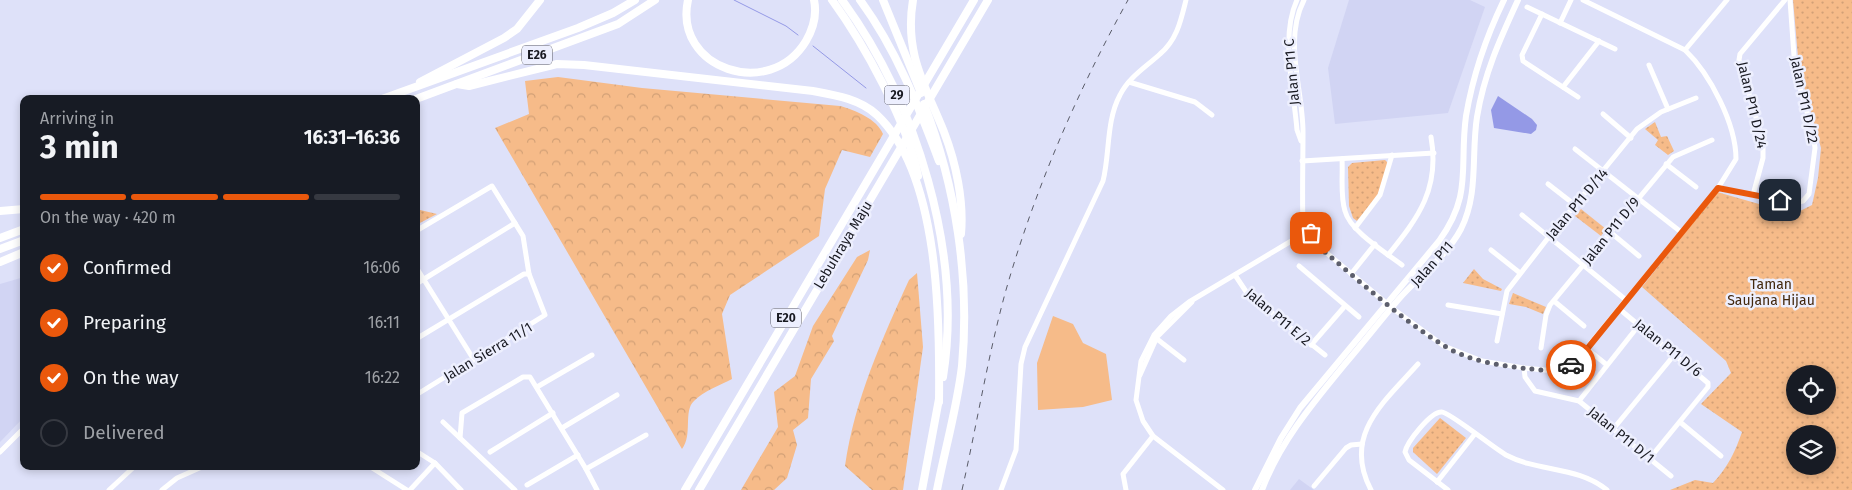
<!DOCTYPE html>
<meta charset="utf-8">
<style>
body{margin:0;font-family:"Fira Sans",sans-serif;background:#242831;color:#f1f3f6;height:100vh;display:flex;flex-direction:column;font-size:19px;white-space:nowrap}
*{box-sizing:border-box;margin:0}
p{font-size:16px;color:#9ea1a6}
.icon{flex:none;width:28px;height:28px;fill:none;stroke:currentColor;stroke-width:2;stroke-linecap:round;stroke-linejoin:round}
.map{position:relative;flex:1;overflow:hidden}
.drawer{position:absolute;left:20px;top:95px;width:400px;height:375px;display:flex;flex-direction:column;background:#171b24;border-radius:10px;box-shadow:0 2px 8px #0003}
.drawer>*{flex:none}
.fabs{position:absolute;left:1786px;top:365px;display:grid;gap:10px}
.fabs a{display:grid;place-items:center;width:50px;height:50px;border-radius:50%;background:#171b24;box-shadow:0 2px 8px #0003;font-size:25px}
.pin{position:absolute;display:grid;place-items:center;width:42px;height:42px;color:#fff;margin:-21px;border-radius:10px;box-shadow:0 2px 8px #0006}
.courier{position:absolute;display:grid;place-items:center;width:50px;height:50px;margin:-25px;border:4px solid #ea580c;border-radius:50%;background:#fff;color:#222;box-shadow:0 1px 6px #0007}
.head em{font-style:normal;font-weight:700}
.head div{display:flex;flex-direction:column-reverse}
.head{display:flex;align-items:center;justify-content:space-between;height:85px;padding:0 20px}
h1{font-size:32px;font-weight:700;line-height:38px}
.bar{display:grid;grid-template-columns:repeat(4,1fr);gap:8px 5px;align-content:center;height:60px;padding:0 20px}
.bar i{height:6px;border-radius:4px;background:#363941}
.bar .current{background:#ea580c}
.bar p{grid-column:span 4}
ol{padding:0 20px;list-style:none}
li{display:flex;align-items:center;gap:15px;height:55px}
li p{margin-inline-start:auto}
li .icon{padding:5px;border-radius:50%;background:#ea580c;color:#fff;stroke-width:4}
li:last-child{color:#9ea1a6}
li i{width:28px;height:28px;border:2px solid #363941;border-radius:50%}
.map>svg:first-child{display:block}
.built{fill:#d1d4f3}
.green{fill:url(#green-dots);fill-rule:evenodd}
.forest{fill:url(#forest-crowns)}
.pitch{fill:#f6bb89}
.water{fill:#9499e6}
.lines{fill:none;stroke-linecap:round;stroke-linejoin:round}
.stream{stroke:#9499e6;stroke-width:1}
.minor{stroke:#fff;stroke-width:5}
.major{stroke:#fff;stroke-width:6}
.highway{stroke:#fff;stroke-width:8}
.rail{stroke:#595b68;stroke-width:1;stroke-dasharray:6 6;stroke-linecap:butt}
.done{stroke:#5d5f6d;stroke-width:5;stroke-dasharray:0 9}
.route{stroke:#ea580c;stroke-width:6}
.labels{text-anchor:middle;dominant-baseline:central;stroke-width:5;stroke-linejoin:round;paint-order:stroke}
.shield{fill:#edeffe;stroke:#585963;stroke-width:1}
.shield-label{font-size:12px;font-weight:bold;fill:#181921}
.street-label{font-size:14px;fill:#181921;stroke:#edeffe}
.park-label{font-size:14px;fill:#43280e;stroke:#edeffe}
</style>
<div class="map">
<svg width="1852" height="490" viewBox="0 0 1852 490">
<defs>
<pattern id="green-dots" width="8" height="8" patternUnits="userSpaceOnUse" patternTransform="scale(1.25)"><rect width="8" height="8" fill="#f6bb89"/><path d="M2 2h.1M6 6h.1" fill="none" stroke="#d2a076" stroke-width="1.8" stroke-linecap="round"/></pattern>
<pattern id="forest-crowns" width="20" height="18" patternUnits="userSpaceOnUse" patternTransform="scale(1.25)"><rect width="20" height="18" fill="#f6bb89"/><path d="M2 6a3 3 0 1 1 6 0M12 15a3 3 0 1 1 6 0" fill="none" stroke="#d2a076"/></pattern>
</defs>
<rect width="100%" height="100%" fill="#dee1f9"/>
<g class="built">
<path d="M1349 0H1470L1485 7 1448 113 1335 124 1328 68Z"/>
<path d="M24 277V417L0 442V284Z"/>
<path d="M1299 479 1314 490H1290Z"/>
</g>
<g class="green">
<path d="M1793 0H1852V490H1670L1695 480 1713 483C1728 467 1735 452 1742 432L1701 404 1731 373 1726 361 1642 287 1717 192 1794 214 1812 205 1818 178 1821 148 1799 68ZM1795 374H1828V406H1795ZM1795 434H1828V466H1795Z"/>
<path d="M1655 122 1661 137 1667 136 1674 151 1668 155 1655 145 1658 140 1645 129Z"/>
<path d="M1385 160 1388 163 1378 195 1357 221 1353 218 1349 206 1348 167 1352 163Z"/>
<path d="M416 209 437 214 416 225Z"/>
<path d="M1581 209 1606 229 1601 236 1575 216Z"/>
<path d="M1474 269 1483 279 1502 289 1501 291 1463 283Z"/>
<path d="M1513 293 1546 307 1543 314 1526 307 1509 304Z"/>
<path d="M1440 418 1466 438 1437 474 1413 452V448Z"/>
</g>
<g class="forest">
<path d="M558 77 642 88 840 106C855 110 877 119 883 134L870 157 842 150 825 189 819 236 730 295 722 314 732 379C721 385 703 391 694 401 683 411 693 435 682 449L495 128 529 114 525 81Z"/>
<path d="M870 250 868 260 832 336 834 341 811 379 808 418 793 430 797 445 787 478 774 490H741L778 427 774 392 795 376 813 326 857 257Z"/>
<path d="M917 273 923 347 903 490H872L845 466C854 401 882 339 909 280Z"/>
</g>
<path class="pitch" d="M1053 316 1073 324 1083 343 1106 354 1112 400 1083 407 1038 410 1037 363Z"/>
<path class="water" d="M1498 96 1532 119 1537 125 1536 130 1531 134 1494 128 1491 110Z"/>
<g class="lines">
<g class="stream">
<path d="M734 0 786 26 798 35"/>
<path d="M813 46 866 88"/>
</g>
<g class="minor">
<path d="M1297 0C1280 36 1294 91 1297 130L1301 141"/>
<path d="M1527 7 1615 49"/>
<path d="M1542 14 1522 55 1523 61 1578 97"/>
<path d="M1560 23 1571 0"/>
<path d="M1685 50 1727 0"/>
<path d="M1649 65 1668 109"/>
<path d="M1129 82 1195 102 1212 115"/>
<path d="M1563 87 1599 41"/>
<path d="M1603 114 1631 138"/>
<path d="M1575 149 1681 232"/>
<path d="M1342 159C1343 176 1340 195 1345 211 1350 231 1385 252 1402 265"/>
<path d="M1302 161 1434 153"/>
<path d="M1666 164 1696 187"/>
<path d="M1548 184 1575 205"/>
<path d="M1718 188 1794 203 1803 201 1809 194 1815 148 1813 133 1795 70 1790 0"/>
<path d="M1753 195 1763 158V141L1739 60 1740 54 1785 0"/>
<path d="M1522 215 1626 300"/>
<path d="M1303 227C1302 195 1303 164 1303 132 1303 89 1283 41 1304 0"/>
<circle cx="1304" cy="234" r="7"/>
<path d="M1355 228 1380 195 1392 155"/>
<path d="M416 231 492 186 523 236 529 274 545 315 416 395"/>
<path d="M1610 232 1639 256"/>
<path d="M1309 238 1392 308 1444 346 1482 361 1524 368 1555 371 1567 368 1575 362 1718 188 1736 159C1736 124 1710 74 1685 50L1583 0"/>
<path d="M1491 250 1520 273"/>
<path d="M1388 255C1419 217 1440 188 1431 137"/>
<path d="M1299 266 1359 317"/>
<path d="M416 267 474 360"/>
<path d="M1351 274 1375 244"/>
<path d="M1235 275 1247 293 1325 355"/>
<path d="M416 284 515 223"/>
<path d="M1554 301 1584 326"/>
<path d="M1448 305 1502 314"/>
<path d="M1623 312 1708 383V387L1650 458"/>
<path d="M416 339 524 274H529"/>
<path d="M1157 339 1184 360"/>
<path d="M1497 341 1507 291 1548 238 1637 129 1661 112 1696 98"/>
<path d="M1311 345 1345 306"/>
<path d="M1541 348 1546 315 1550 305 1673 157 1712 140"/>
<path d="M1587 349 1607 365"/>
<path d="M1524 368 1525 377 1535 391 1579 401 1671 476"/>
<path d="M1140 375 1157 337 1192 302"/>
<path d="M537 387 592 355"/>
<path d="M1579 401 1639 325"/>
<path d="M443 422 515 490"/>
<path d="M1680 422 1721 456"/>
<path d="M562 428 617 395"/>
<path d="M1614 428 1675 354"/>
<path d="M460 438 462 413 523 377H530L586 469 597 490"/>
<path d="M416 451 435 463 461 490"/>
<path d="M0 452 24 428"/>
<path d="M490 452 553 413"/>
<path d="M369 466 407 490"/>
<path d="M586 469 646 435"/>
<path d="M1437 482 1474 435"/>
<path d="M527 485 578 455"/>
<path d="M1314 486 1346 448 1351 445 1362 444"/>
<path d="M109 490 135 466"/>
<path d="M162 490 177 478 204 466"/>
<path d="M410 490 435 463"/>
<path d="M1001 490 1016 450 1021 364 1025 347 1103 181C1110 153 1106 121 1120 95 1129 77 1146 67 1160 54 1177 40 1181 20 1186 0"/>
<path d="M1126 490 1123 474 1153 436"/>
<path d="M1223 490 1153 436 1143 421 1136 400 1141 361 1154 335 1171 316 1189 302 1298 237"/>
<path d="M1371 490C1342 435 1384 402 1418 364"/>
<path d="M1448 490 1409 460 1405 452C1407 442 1431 411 1442 412 1449 412 1494 448 1506 455 1538 472 1578 466 1607 490"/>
</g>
<g class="major">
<path d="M1255 490 1281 438 1300 408 1439 241C1473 194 1459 167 1466 116 1473 75 1486 37 1504 0"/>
<path d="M1262 490C1280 442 1313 403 1345 364 1363 343 1380 321 1398 300 1419 276 1446 257 1461 229 1479 193 1471 155 1477 117 1484 74 1500 39 1518 0"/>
</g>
<g class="highway">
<path d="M688 0C673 69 770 101 806 41 813 29 817 14 814 0"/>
<path d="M832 0C864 44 908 123 918 176"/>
<path d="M842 0C916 101 963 252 943 377"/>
<path d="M860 0C896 49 918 105 939 161"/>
<path d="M883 0 921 93"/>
<path d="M913 0C904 53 925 85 944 132 956 163 964 201 961 234"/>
<path d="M420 82 504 38 517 29 540 0"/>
<path d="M457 84 469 86 557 64 584 65 813 91C835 95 860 99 877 115 940 174 940 321 939 402"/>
<path d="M382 99 578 28 613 13 635 0"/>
<path d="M416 99 618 24 655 0"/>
<path d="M924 104C956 187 970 278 962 366 957 408 945 449 937 490"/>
<path d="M0 211 24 209"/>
<path d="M0 238 24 229"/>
<path d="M0 249 24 240"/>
<path d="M0 262 24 252"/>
<path d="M685 490 974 0"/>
<path d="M699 490 988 0"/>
<path d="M922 490 939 399"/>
</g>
<path class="rail" d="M962 490C977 424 988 355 1006 290 1035 189 1077 92 1128 0"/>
</g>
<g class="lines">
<path class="done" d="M1311 233 1309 238 1320 248C1360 281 1399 318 1443 345 1467 361 1502 366 1531 369 1544 370 1560 374 1571 365"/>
<path class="route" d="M1571 365 1587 349 1718 188 1780 200"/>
</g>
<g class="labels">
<g class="shield">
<rect x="522" y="45.5" width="30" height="19" rx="4"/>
<rect x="884.5" y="85.5" width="25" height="19" rx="4"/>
<rect x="771" y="308.5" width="30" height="19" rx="4"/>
</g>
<g class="shield-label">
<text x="537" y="55">E26</text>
<text x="897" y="95">29</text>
<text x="786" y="318">E20</text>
</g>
<g class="street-label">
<text transform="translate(1292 72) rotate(-95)">Jalan P11 C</text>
<text transform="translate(1804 100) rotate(78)">Jalan P11 D/22</text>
<text transform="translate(1752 105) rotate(77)">Jalan P11 D/24</text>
<text transform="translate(1577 204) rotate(-50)">Jalan P11 D/14</text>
<text transform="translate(1611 231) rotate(-51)">Jalan P11 D/9</text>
<text transform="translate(843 245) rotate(-59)">Lebuhraya Maju</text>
<text transform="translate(1432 264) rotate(-48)">Jalan P11</text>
<text transform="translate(1278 317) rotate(40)">Jalan P11 E/2</text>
<text transform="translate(1668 348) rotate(39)">Jalan P11 D/6</text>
<text transform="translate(488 352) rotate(-31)">Jalan Sierra 11/1</text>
<text transform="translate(1621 435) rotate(39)">Jalan P11 D/1</text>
</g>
<g class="park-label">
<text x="1771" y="284">Taman<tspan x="1771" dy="16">Saujana Hijau</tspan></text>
</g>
</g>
</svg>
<div class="fabs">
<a><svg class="icon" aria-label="locate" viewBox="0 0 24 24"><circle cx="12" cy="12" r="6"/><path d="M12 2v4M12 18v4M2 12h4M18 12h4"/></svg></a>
<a><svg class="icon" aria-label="layers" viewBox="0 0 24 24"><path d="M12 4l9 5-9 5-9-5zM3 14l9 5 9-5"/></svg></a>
</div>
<div class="pin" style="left:1311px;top:233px;background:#ea580c"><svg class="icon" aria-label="bag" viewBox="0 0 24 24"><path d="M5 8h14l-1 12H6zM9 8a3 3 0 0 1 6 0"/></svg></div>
<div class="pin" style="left:1780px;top:200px;background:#1f2937"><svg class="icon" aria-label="home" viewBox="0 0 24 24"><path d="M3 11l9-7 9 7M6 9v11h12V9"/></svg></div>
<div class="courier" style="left:1571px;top:365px"><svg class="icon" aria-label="car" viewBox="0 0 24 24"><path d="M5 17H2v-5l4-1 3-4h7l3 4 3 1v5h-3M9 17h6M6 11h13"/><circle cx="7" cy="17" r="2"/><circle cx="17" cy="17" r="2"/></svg></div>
<section class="drawer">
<div class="head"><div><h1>3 min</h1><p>Arriving in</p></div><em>16:31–16:36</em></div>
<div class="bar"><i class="current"></i><i class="current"></i><i class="current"></i><i></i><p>On the way · 420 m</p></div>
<ol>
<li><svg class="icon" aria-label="check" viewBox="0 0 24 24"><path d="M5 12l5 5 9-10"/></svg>Confirmed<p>16:06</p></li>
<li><svg class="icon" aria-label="check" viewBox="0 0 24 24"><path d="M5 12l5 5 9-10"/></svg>Preparing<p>16:11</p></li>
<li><svg class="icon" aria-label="check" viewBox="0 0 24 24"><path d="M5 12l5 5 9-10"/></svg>On the way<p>16:22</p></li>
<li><i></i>Delivered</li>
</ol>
</section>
</div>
